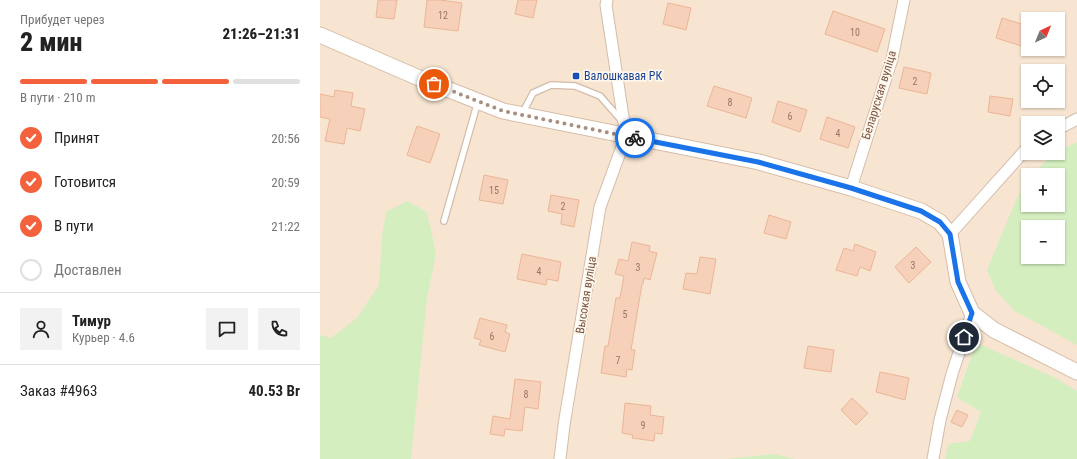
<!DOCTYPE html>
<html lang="ru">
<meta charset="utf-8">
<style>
body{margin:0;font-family:"Roboto Condensed",sans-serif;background:#f2f2f2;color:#222;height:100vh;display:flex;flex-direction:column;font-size:15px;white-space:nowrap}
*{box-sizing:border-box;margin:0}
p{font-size:13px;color:#767676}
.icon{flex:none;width:22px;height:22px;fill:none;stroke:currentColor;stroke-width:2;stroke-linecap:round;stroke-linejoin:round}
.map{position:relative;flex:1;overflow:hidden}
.drawer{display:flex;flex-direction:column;background:#fff;width:320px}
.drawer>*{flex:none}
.needle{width:26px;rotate:43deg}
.fabs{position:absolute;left:701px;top:12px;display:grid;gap:8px}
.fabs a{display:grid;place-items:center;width:44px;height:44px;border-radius:0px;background:#fff;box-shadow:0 1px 3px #0004;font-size:20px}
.pin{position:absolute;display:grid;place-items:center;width:34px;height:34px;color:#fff;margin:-17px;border:2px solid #fff;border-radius:50%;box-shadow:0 1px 4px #0007}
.courier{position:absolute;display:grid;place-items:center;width:40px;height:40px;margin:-20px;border:3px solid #1a73e8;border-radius:50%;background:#fff;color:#222;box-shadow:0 1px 5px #0007}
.overview em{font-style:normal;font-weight:800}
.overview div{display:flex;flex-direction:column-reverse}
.overview{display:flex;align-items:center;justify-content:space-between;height:68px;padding:0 20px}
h1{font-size:26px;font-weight:800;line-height:30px}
.bar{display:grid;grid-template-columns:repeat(4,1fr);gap:6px 4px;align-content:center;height:48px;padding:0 20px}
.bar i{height:5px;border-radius:3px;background:#e0e0e0}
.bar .current{background:#f4623d}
.bar p{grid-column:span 4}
.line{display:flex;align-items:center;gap:10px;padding:0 20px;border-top:1px solid #e0e0e0}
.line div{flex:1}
.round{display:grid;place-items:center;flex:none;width:42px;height:42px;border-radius:0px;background:#f2f2f2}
ol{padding:0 20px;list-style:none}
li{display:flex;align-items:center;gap:12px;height:44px}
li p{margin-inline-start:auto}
li .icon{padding:4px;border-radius:50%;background:#f4623d;color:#fff;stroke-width:4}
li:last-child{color:#767676}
li i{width:22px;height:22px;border:2px solid #e0e0e0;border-radius:50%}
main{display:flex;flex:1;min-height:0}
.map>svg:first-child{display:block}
.residential{fill:#f7e5d1;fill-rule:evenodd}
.green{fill:#d4eec0;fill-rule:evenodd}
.building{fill:#f7d0b9;stroke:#ebb597}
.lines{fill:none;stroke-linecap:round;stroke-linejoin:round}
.lane-casing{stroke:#d4bcab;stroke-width:8}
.street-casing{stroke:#d4bcab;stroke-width:13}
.secondary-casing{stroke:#d7bca8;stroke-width:17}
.lane{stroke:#fff;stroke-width:5.5}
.street{stroke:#fff;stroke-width:11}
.secondary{stroke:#fff;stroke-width:15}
.done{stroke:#a88e7d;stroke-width:4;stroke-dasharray:0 7.2}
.route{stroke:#1a73e8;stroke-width:5}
.transit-dot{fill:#1a4fb4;stroke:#fff7ec;stroke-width:1.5}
.labels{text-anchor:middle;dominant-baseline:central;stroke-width:3.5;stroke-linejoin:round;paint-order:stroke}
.number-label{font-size:10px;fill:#997563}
.transit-label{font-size:12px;fill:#164399;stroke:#fff7ec;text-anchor:start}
.street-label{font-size:12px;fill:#7a5746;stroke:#fff7ec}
</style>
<main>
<section class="drawer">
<div class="overview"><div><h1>2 мин</h1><p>Прибудет через</p></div><em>21:26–21:31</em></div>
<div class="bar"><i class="current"></i><i class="current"></i><i class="current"></i><i></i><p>В пути · 210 m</p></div>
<ol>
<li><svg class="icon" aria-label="check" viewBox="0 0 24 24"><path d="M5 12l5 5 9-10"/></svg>Принят<p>20:56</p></li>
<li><svg class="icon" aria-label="check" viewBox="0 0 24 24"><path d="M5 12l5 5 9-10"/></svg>Готовится<p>20:59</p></li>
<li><svg class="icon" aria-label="check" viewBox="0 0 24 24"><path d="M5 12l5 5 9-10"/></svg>В пути<p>21:22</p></li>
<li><i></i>Доставлен</li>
</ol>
<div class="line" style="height:72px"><a class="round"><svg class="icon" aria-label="person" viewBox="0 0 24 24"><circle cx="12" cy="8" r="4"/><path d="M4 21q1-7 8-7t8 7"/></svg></a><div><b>Тимур</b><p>Курьер · 4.6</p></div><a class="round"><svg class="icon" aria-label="chat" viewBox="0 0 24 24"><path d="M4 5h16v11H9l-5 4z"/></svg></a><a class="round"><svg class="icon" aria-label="phone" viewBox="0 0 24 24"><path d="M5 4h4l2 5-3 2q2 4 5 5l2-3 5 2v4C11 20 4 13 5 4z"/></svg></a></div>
<div class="line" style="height:52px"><div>Заказ #4963</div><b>40.53 Br</b></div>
</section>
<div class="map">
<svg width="757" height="459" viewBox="0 0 757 459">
<rect width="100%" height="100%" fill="#fef3e4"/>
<path class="residential" d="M0 0H757V459H0ZM708 19H738V49H708ZM708 71H738V101H708ZM708 123H738V153H708ZM708 175H738V205H708ZM708 227H738V257H708Z"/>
<g class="green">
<path d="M757 142V345L695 311 676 291 667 270 696 200 708 179V205H738V175H711L735 153H738V151ZM708 227H738V257H708Z"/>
<path d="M87 201 107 212 116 254 107 298 91 459H0V335L11 338 37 318 59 285 62 236 66 212Z"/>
<path d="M656 343 734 377 757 391V459H625L628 444 650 441 661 412 637 397Z"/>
<path d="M453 454 475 459H404H405Z"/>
</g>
<g class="building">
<path d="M58 0H77L74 19 56 17Z"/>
<path d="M107 0H120L142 3 138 31 104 27Z"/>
<path d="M198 0H217L213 18 195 14Z"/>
<path d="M348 3 371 8 366 30 343 24Z"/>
<path d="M513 11 565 29 557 52 505 34Z"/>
<path d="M682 18 708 26V48L676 38Z"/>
<path d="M584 67 611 73 607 94 579 88Z"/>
<path d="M394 86 432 98 426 118 387 106Z"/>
<path d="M15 90 33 93 31 106 45 109 40 131 27 128 24 144 5 141 10 119 0 117V94L14 97Z"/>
<path d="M670 96 693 99 690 116 668 112Z"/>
<path d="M458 101 487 110 480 132 452 122Z"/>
<path d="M507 117 535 127 528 148 500 139Z"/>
<path d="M97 126 120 134 110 163 87 155Z"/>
<path d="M164 175 188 180 183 204 159 200Z"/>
<path d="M231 195 259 200 254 227 241 224 242 214 228 211Z"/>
<path d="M449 215 471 222 466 239 444 233Z"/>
<path d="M312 242 330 246 329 251 337 253 330 280 324 278 323 284H322L311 350H315L312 370 307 369 306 377 281 373 285 346H288L296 298H300L304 276 295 274 299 259 308 261Z"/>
<path d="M535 244 556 252 550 271 540 267 537 276 516 270 524 248 533 251Z"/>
<path d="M596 247 611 262 589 283 575 267Z"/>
<path d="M202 254 241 262 238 281 227 279 226 285 197 279Z"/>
<path d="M380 257 396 259 390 294 363 289 366 273 377 274Z"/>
<path d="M160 318 187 325 185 332 190 334 185 352 159 345 161 340 154 338Z"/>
<path d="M488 346 514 350 511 372 484 368Z"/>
<path d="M560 372 589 378 585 400 556 392Z"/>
<path d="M195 379 221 382 218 409 205 407 202 431 185 429 184 436 170 434 173 416 190 419Z"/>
<path d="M532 398 548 413 536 425 521 410Z"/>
<path d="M305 403 331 406 330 415 344 417 342 434 335 433 334 441 312 438 313 435 302 433Z"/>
<path d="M637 410 648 415 642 427 631 422Z"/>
</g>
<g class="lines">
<g class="lane-casing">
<g id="lane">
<path d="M202 114 213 93 231 85 255 86 280 96 302 121"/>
<path d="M124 221 158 101"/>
</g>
</g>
<g class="street-casing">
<g id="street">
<path d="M738 129 757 119"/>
<path d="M531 188 572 59 584 0"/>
<path d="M630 234 708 147"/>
<path d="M240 459 244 425 280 207 306 136 286 5 287 0"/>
<path d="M613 459 620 420 632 374 652 313"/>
</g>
</g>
<g class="secondary-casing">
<path id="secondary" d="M0 35 99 78 183 111 439 162 531 188 601 211 620 222 630 234 638 282 652 313 674 330 757 372"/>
</g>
<use href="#lane" class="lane"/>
<use href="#street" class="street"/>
<use href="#secondary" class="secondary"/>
</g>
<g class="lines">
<path class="done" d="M114 84 183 111 315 138"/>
<path class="route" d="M315 138 438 162 531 188 601 211 620 222 630 234 638 282 652 313 644 337"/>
</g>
<rect class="transit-dot" x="252" y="72" width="8" height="8" rx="2"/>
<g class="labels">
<g class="number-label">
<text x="123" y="15">12</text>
<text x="535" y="32">10</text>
<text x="595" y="81">2</text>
<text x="410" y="102">8</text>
<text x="470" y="116">6</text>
<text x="518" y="133">4</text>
<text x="174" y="190">15</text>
<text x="243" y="206">2</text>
<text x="593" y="265">3</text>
<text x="318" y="267">3</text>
<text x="219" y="271">4</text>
<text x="305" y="314">5</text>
<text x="172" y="336">6</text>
<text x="298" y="360">7</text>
<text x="206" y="394">8</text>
<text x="323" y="425">9</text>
</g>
<g class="transit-label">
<text x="264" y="76">Валошкавая РК</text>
</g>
<g class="street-label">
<text transform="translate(559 95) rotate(-73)">Беларуская вуліца</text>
<text transform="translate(266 295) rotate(-81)">Высокая вуліца</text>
</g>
</g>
</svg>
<div class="fabs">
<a><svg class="needle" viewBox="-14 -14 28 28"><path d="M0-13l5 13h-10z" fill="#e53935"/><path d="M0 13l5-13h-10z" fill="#767676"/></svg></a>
<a><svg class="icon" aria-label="locate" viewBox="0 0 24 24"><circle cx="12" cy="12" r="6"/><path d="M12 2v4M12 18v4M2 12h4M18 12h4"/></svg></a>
<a><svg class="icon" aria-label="layers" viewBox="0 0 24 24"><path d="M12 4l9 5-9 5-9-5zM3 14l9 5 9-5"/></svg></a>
<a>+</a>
<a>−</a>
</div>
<div class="pin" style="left:114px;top:84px;background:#ea580c"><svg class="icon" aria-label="bag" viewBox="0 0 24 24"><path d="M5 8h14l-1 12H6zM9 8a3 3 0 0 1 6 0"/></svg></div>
<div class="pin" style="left:644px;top:337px;background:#1f2937"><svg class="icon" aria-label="home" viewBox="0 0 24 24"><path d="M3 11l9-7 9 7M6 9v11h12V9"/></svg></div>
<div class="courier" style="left:315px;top:138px"><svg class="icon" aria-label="bike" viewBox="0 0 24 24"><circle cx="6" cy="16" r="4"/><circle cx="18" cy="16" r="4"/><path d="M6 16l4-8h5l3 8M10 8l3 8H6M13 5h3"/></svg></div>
</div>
</main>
